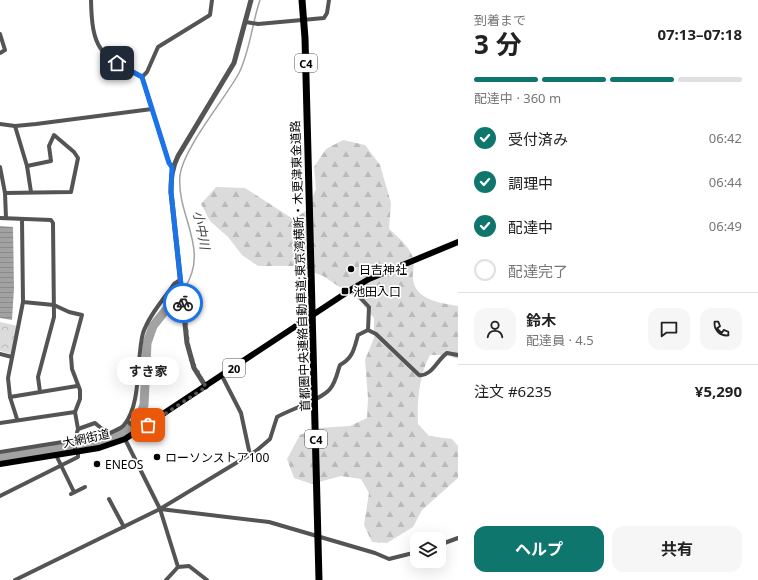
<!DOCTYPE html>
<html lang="ja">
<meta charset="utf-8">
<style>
body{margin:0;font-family:"Noto Sans","Noto Sans JP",sans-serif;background:#f6f6f6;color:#222;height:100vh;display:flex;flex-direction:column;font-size:15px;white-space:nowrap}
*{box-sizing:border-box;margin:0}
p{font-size:13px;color:#767676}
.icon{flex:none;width:22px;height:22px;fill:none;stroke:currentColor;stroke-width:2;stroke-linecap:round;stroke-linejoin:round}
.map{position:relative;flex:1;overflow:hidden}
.sheet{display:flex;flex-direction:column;background:#fff;width:300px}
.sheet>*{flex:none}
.buttons{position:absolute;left:410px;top:532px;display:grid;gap:8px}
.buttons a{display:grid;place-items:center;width:36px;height:36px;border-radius:8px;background:#fff;box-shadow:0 4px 16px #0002;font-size:20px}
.pin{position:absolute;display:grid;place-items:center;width:34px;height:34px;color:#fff;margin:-17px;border-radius:8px;box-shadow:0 2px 6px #0006}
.courier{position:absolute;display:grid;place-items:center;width:40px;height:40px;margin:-20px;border:3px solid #1a73e8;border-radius:50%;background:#fff;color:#222;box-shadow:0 1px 5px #0007}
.bubble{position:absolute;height:28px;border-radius:12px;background:#fff;box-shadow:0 4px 16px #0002;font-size:13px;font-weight:700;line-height:28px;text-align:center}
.overview em{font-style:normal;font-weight:700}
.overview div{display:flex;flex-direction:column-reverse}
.overview{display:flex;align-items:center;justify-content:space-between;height:68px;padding:0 16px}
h1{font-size:26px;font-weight:700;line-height:30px}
.bar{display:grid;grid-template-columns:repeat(4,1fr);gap:6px 4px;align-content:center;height:48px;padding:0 16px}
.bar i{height:5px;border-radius:3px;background:#e0e0e0}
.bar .selected{background:#0f766e}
.bar p{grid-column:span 4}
.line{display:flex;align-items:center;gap:10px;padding:0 16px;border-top:1px solid #e0e0e0}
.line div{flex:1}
.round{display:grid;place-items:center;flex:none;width:42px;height:42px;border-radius:12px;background:#f6f6f6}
ol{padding:0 16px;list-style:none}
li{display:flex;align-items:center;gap:12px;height:44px}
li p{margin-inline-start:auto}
li .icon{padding:4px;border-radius:50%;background:#0f766e;color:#fff;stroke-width:4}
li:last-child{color:#767676}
li i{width:22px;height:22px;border:2px solid #e0e0e0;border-radius:50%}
.primary-button{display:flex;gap:8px;margin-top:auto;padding:8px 16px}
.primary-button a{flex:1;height:46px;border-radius:12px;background:#0f766e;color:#fff;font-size:16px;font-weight:700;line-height:46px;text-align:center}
.primary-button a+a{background:#f6f6f6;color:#222}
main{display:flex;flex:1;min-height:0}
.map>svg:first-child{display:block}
.forest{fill:url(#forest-firs)}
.park{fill:url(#park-crowns)}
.water{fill:url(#water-rules)}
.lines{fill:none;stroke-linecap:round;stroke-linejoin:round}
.stream{stroke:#a2a2a2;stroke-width:1.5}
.river{stroke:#a2a2a2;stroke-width:9}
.minor{stroke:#545454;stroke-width:4}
.tertiary{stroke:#545454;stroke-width:5}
.primary{stroke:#000;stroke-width:6}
.motorway{stroke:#000;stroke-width:7}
.done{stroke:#595959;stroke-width:4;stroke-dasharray:0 7.2}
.route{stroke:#1a73e8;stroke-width:5}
.poi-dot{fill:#000;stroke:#fff;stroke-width:1.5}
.labels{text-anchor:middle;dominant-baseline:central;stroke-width:3.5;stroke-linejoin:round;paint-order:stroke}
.shield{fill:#fff;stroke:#4c4c4c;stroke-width:1}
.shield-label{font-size:11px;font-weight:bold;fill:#000}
.street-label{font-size:12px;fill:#000;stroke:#fff}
.poi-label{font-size:12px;fill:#000;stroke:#fff;text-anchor:start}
.water-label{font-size:13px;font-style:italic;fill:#434343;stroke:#fff}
</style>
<main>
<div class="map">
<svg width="458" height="580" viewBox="0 0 458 580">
<defs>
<pattern id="forest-firs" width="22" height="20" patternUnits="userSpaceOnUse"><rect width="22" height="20" fill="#dbdbdb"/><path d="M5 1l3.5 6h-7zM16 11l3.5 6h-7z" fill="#bababa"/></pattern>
<pattern id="park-crowns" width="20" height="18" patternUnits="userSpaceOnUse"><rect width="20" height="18" fill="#dbdbdb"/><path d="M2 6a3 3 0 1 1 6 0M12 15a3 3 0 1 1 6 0" fill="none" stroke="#bababa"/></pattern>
<pattern id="water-rules" width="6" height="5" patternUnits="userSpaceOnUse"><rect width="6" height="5" fill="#a2a2a2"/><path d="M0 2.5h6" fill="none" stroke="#8a8a8a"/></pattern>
</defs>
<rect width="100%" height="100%" fill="#fff"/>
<path class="forest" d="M343 140 365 145 380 165 391 203 389 229C397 236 410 247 413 258 415 264 412 273 413 280 416 300 441 303 458 306V359L447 355H430C419 376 417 400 418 424L429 436 452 439 458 446V478L422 510 413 527 387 543 372 542 364 525 369 493 361 479 341 476 312 484 294 478 287 459 300 435 318 428 350 426 367 418 368 398 365 360 374 338V318L358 299 323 276 297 266H258L242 255 228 237 210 221 201 204 216 187 245 188 293 219 306 211 316 189 314 167 326 149Z"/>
<path class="park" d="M0 322 18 326 11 354 0 351Z"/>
<path class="water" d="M0 226 13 227 14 288 12 320 0 318Z"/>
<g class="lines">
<g class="stream">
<path d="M184 289C211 249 176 216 180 175 184 147 225 99 239 73 250 51 252 23 260 0"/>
<path d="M169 306 180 293"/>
</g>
<path class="river" d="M0 458 71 446C100 449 134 435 144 405L147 343 153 326 169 306"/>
<g class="minor">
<path d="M91 0C92 48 99 56 142 77L169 163 172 167"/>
<path d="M246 22 258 24 324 18 327 13 329 0"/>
<path d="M0 34 5 50 0 53"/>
<path d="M142 77 147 72 158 47 210 15 212 0"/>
<path d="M0 124 15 126 36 124 152 109"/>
<path d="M15 126 27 166 31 192"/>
<path d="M0 167 5 193 6 218"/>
<path d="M5 193 71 192 78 158 74 152 54 135 49 146 51 161 27 166"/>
<path d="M0 218 51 220 53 223 54 317 38 377 40 392"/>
<path d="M352 289 369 307 368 330"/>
<path d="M23 302 54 305 69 312 82 315 71 356 72 369 80 390V399L75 412 78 429 75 440V452"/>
<path d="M368 330 376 334 419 375C431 377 437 360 447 353L458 355"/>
<path d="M0 354 12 357"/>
<path d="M222 376 241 413 250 455"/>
<path d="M10 397 77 386"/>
<path d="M17 419 10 397 8 378 23 302 22 219"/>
<path d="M127 421 139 431"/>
<path d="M0 423 75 412"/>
<path d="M78 429 95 423 108 434C113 431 121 429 124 425 142 404 136 358 143 333 149 315 164 299 174 284L180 280"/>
<path d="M125 439 160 509 178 567"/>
<path d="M0 452 75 440"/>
<path d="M56 455 74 492"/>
<path d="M71 494 85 487"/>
<path d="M0 496 78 457V451"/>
<path d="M109 499 124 527"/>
<path d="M160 509 269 522 375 553 389 559 417 552"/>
<path d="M439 545 458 538"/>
<path d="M15 580 160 509 256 451 270 439 277 417C291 409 321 400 330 389 336 382 337 373 340 365 353 358 354 349 358 335L368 330"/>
<path d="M166 580 178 567 189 566 207 580"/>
</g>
<path class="tertiary" d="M206 387 194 368 187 343 171 192C171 178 172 168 178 156L234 63 251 0"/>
<path class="primary" d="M0 464 99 448 125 439 352 289 369 279 458 242"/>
<path class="motorway" d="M302 0 305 38 319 580"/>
</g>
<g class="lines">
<path class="done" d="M148 425 206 387 190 358 183 303"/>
<path class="route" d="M117 63 142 77 169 163 172 167 171 192 183 303"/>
</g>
<g class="poi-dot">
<circle cx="351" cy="269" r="4"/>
<rect x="341" y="287" width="8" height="8" rx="2"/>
<circle cx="157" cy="457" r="4"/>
<circle cx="97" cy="464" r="4"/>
</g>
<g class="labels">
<g class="shield">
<rect x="295" y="54" width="22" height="18" rx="3"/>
<rect x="223" y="359" width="22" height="18" rx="3"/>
<rect x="305" y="430" width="22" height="18" rx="3"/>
</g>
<g class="shield-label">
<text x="306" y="63">C4</text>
<text x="234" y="368">20</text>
<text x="316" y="439">C4</text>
</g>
<g class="street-label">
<text transform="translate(300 266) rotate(-92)">首都圏中央連絡自動車道;東京湾横断・木更津東金道路</text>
<text transform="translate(86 438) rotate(-12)">大網街道</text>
</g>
<g class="poi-label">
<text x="359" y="269">日吉神社</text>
<text x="353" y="291">池田入口</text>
<text x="165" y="457">ローソンストア100</text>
<text x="105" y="464">ENEOS</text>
</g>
<g class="water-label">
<text transform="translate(202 230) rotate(79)">小中川</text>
</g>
</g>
</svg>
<div class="buttons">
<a><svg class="icon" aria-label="layers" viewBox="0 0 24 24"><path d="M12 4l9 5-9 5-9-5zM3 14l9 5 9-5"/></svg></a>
</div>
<div class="pin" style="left:148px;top:425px;background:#ea580c"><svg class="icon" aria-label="bag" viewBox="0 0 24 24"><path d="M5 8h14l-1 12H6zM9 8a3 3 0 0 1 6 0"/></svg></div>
<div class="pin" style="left:117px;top:63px;background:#1f2937"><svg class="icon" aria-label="home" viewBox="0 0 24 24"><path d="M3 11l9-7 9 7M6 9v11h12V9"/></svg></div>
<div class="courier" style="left:183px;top:303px"><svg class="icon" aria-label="bike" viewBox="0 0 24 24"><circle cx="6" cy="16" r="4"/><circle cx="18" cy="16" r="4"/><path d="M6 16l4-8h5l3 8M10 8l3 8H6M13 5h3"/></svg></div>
<div class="bubble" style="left:117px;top:357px;width:62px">すき家</div>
</div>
<section class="sheet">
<div class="overview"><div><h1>3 分</h1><p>到着まで</p></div><em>07:13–07:18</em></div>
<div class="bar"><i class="selected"></i><i class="selected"></i><i class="selected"></i><i></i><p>配達中 · 360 m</p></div>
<ol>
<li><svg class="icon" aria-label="check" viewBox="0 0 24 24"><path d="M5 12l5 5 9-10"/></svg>受付済み<p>06:42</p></li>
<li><svg class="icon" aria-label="check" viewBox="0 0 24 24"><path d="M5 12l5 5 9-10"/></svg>調理中<p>06:44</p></li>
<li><svg class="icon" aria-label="check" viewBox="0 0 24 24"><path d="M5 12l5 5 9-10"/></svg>配達中<p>06:49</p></li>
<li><i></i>配達完了</li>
</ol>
<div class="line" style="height:72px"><a class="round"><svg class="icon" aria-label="person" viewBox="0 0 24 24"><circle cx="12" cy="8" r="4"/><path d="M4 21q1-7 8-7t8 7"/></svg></a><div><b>鈴木</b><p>配達員 · 4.5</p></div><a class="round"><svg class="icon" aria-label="chat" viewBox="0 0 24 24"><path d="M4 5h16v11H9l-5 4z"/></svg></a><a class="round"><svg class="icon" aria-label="phone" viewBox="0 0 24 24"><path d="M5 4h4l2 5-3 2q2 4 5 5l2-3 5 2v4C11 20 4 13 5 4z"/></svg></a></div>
<div class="line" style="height:52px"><div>注文 #6235</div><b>¥5,290</b></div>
<div class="primary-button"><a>ヘルプ</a><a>共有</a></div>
</section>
</main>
